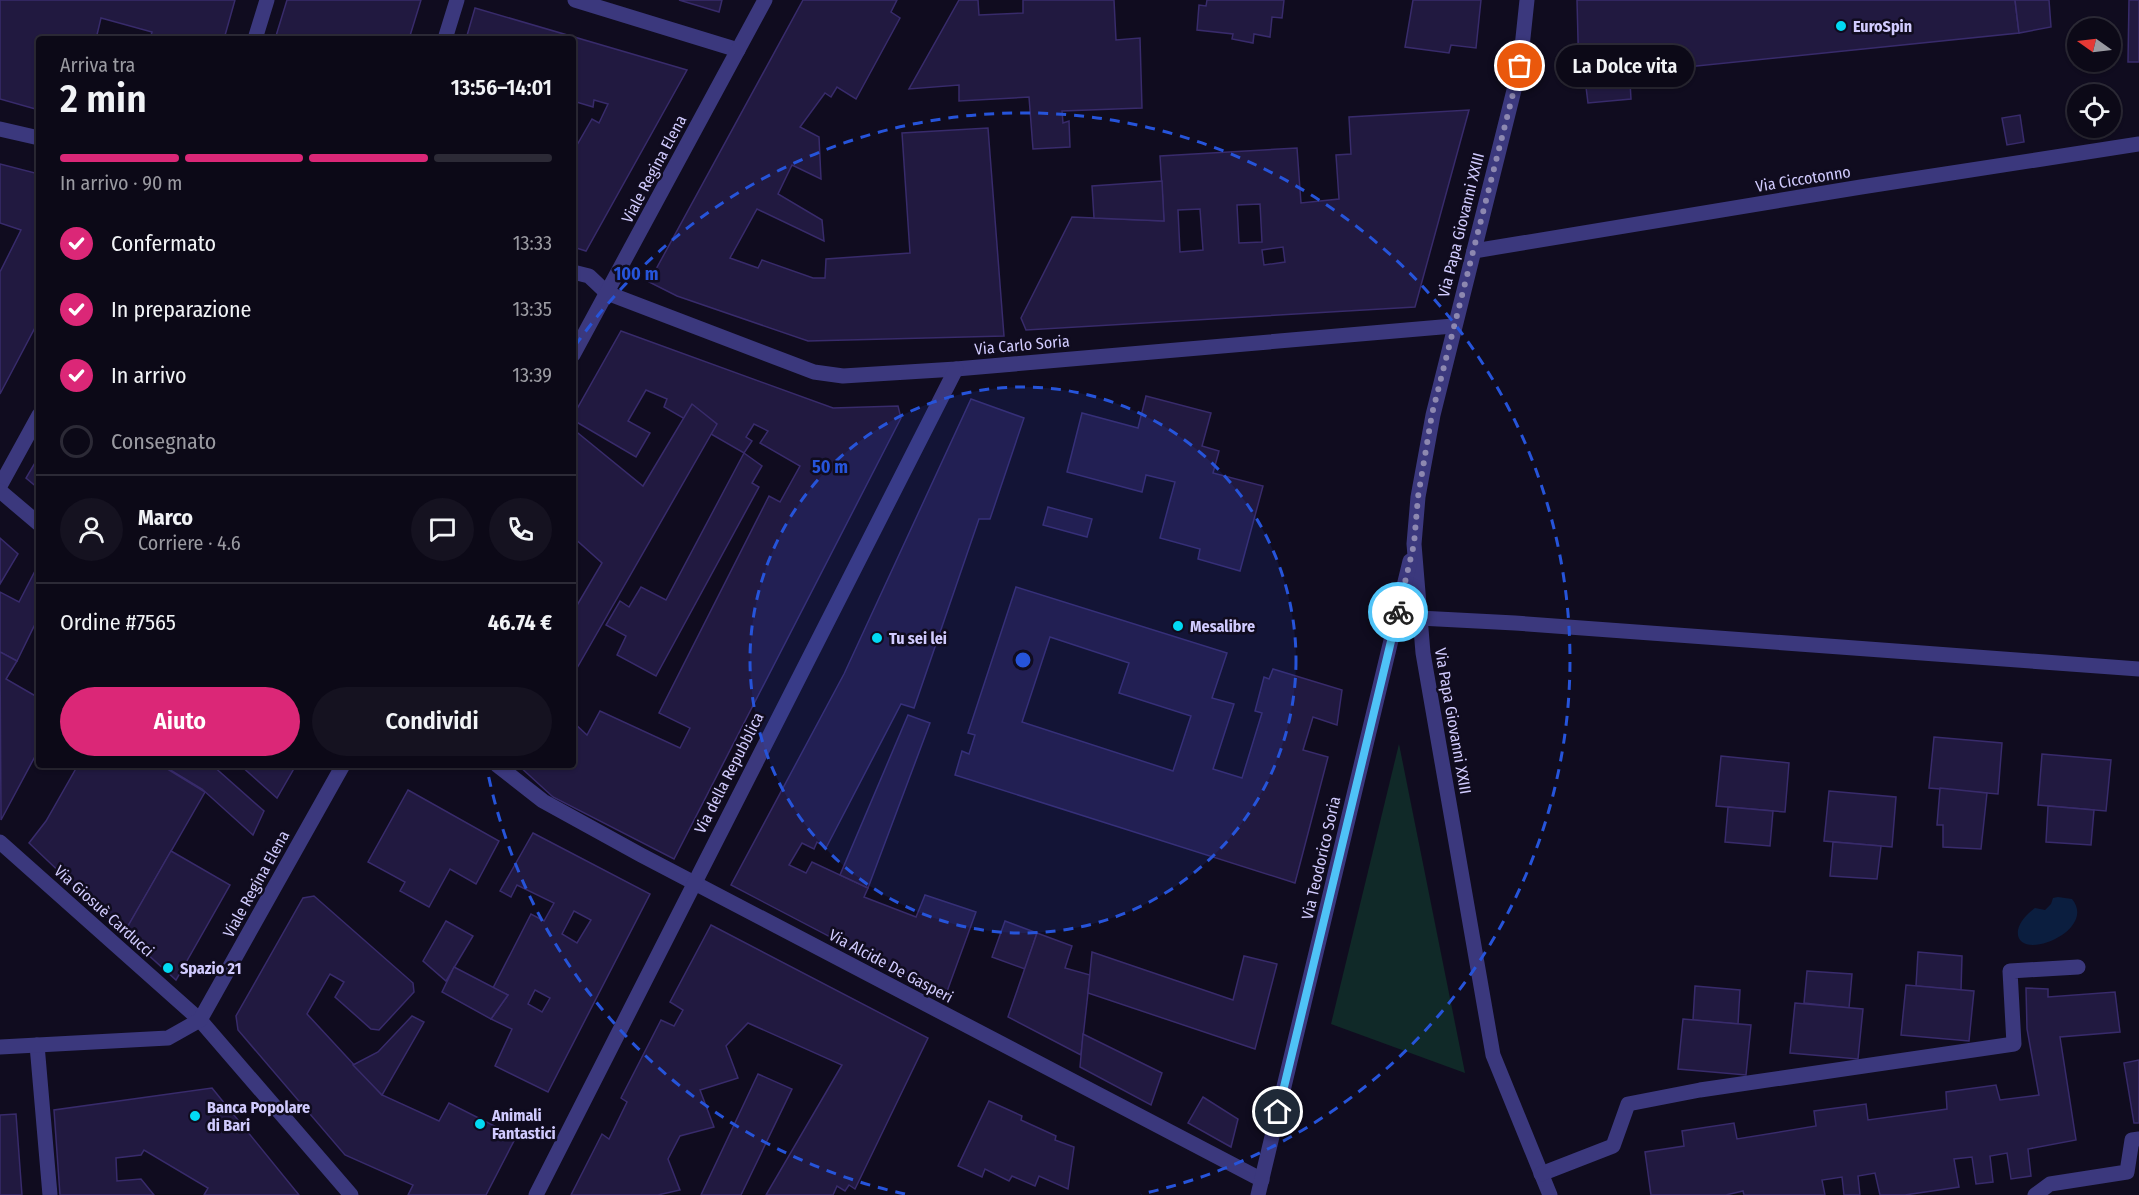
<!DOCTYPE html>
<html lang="it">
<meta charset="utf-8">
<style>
body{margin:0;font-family:"Fira Sans Condensed",sans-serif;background:#151220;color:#f1f3f6;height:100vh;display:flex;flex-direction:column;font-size:22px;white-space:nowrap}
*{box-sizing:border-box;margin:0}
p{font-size:20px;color:#9a9aa1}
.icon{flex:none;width:33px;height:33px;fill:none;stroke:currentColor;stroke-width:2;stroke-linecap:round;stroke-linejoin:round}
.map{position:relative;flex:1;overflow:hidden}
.side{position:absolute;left:36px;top:36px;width:540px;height:732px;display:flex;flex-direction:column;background:#0c0917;border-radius:6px;box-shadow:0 2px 4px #0004,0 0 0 2px #2c2a36}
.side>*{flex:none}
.needle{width:39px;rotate:284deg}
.buttons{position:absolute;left:2067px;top:18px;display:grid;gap:12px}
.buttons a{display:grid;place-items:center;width:54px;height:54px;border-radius:50%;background:#0c0917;box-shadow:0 2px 4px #0004,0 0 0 2px #2c2a36;font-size:30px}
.pin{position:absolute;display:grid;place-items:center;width:51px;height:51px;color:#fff;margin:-26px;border:3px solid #fff;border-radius:50%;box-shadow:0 2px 6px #0007}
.courier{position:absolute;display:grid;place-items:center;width:60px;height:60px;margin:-30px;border:4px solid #4fc3f7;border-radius:50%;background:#fff;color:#222;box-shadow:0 2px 8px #0007}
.bubble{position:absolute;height:42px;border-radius:21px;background:#0c0917;box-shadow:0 2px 4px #0004,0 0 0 2px #2c2a36;font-size:20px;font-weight:600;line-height:42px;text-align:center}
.head em{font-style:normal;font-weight:600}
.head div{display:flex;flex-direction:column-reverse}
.head{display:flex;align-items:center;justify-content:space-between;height:102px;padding:0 24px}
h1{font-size:39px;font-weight:600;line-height:45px}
.bar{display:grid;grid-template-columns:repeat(4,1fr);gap:9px 6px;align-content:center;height:72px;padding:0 24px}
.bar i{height:8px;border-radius:4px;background:#2c2a36}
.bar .current{background:#db2777}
.bar p{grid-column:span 4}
.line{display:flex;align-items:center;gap:15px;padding:0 24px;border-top:2px solid #2c2a36}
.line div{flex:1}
.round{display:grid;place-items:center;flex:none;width:63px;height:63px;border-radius:32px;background:#151220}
ol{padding:0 24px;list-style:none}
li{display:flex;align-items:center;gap:18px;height:66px}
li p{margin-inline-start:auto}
li .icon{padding:6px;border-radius:50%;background:#db2777;color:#fff;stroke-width:4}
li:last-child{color:#9a9aa1}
li i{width:33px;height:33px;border:3px solid #2c2a36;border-radius:50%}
.cta{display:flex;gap:12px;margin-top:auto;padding:12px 24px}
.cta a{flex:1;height:69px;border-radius:36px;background:#db2777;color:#fff;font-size:24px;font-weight:600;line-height:69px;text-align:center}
.cta a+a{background:#151220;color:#f1f3f6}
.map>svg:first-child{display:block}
.green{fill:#102928}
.water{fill:#0b1e3f}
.building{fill:#211940;stroke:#382b6b;stroke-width:1.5;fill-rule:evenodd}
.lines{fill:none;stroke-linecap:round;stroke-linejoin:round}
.minor{stroke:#3b387d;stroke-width:15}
.done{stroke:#8d88b0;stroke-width:6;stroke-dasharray:0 10.8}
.route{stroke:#4fc3f7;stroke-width:8}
.ring{fill:none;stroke:#2654da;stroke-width:3;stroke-dasharray:10 8}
.poi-dot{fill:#02daf3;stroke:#100c1f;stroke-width:2}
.labels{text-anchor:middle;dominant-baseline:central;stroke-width:5;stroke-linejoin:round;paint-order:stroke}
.poi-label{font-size:16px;font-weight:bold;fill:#d1cbfe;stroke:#100c1f;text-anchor:start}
.street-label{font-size:16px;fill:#d1cbfe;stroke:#100c1f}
.centre{fill:#2654da;stroke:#100c1f;stroke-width:3}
.ring-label{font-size:18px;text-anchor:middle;font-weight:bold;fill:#2654da;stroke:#100c1f;stroke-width:5;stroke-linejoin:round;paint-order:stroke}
</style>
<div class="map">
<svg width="2139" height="1195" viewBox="0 0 2139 1195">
<rect width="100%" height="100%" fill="#100c1f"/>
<path class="green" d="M1399 744 1465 1073 1331 1024Z"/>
<path class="water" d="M2058 897 2072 899C2099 932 2013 965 2018 930 2020 921 2028 913 2035 908L2045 910 2051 904 2053 898Z"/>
<g class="building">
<path d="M0 0H235L224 39H150L152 32 101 18 96 39H39V110L0 99Z"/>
<path d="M287 0H421L409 39H275Z"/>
<path d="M679 0H722L719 12Z"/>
<path d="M803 0H897L891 12 900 18 856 99 837 87 831 97 825 93 800 127 819 137 821 179 792 165 778 194 822 220 824 241 757 209 730 258 758 268 762 260 813 278H825L826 259 910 253 902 133 988 128 1004 336 808 341 677 296 649 282Z"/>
<path d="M959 0H978L979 15 1023 13V0H1114L1116 40 1140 38 1142 108 1062 111 1063 123 1069 121 1070 147 1033 149 1029 97 959 101V85L909 89Z"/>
<path d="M1207 0H1284L1282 18 1272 17 1270 37 1254 34 1253 43 1232 39 1233 34 1197 30 1199 5 1206 6Z"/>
<path d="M1413 0H1481L1476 48 1451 45 1449 53 1405 47Z"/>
<path d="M1577 0H2015L2019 33 1579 78Z"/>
<path d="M2015 0H2049L2051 27 2019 33Z"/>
<path d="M2129 0H2139V62H2128Z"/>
<path d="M475 8 687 70 586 251 573 247V152L592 119 599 123 608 104 594 100 593 107 573 101V39H466Z"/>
<path d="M1630 82 1631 99 1588 103 1586 87Z"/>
<path d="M1469 110 1415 307 1026 330 1021 318 1072 217 1164 221 1160 156 1297 148 1301 203 1339 199 1336 155 1351 154 1349 117ZM1260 204 1262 242 1239 243 1237 205ZM1200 209 1203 250 1180 252 1178 210ZM1283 247 1285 262 1264 265 1262 250Z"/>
<path d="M2020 115 2024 142 2007 145 2002 118Z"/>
<path d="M0 164 39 174V320L0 394V272L21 230 0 223Z"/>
<path d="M1162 181 1164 221 1094 218 1092 186Z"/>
<path d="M621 331 833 408 898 406 901 418 674 859 553 797 518 765H573V722L587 735 600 711 680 748 690 728 659 713 769 496 780 502 800 466 760 443 768 431 754 424 746 437 752 441 744 453 664 407 667 399 646 390 628 421 650 433 636 457 573 420V416Z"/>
<path d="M1146 396 1211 413 1202 446 1219 451 1213 473 1263 486 1240 571 1198 559 1200 549 1160 538 1175 482 1146 475 1142 492 1067 472 1082 413 1138 428Z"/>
<path d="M971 399 1024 418 990 519H979L914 708 901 704 826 848 817 842 814 849 802 843 789 865 806 873 812 862 868 888 864 897 916 917 925 895 976 912 945 997 731 885 844 674Z"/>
<path d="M692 404 717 424 573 675V612L602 563 573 537V429L643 486Z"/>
<path d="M744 453 762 466 752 483 759 487 656 676 617 655 626 636 606 625 620 601 629 607 641 587 666 600Z"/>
<path d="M39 456V489L26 478Z"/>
<path d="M1048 507 1092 519 1087 537 1043 525Z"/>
<path d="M0 538 18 554 0 584Z"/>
<path d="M36 569 39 571V616L17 661 0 652V592L19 602Z"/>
<path d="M1016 587 1227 653 1212 698 1234 704 1213 769 1242 778 1262 713 1255 711 1264 677 1269 679 1273 669 1342 690 1337 725 1313 717 1303 750 1328 757 1295 883 955 775 962 751 969 754 975 735 968 733ZM1050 637 1129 663 1119 693 1191 716 1173 771 1022 722Z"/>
<path d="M0 652 17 661 6 679 39 698V749L1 820Z"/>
<path d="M908 715 930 723 868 888 840 875Z"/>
<path d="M1934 737 2002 743 1998 794 1929 788Z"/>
<path d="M2042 754 2111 760 2106 811 2038 805Z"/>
<path d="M1721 756 1789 763 1785 812 1716 806Z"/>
<path d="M78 765H161L205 792 124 933 29 843 46 821Z"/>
<path d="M162 765H212L264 811 253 835 202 789Z"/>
<path d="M240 765H296L277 798Z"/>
<path d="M1940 788 1987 793 1981 849 1943 847V825H1937Z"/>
<path d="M408 790 499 841 476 884 450 869 429 907 400 891 405 882 368 862Z"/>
<path d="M1829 791 1896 797 1892 847 1824 841Z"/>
<path d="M2048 806 2094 810 2091 845 2046 842Z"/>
<path d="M1728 807 1773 811 1770 846 1725 842Z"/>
<path d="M533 833 650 894 548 1092 495 1066 512 1029 491 1019 508 995 493 988 531 914 544 921 554 903 517 885 511 897 500 891ZM574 911 591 920 577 943 562 934ZM535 990 550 998 542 1012 528 1004Z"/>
<path d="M1833 842 1881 846 1877 879 1830 876Z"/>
<path d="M171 851 230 885 176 980 124 933Z"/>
<path d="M314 896 413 983 414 992 379 1030 371 1029 335 997 344 982 330 974 307 1014 382 1095 439 1121 449 1103 516 1137 486 1195H408L413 1185 345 1155 238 1030 236 1016 303 898Z"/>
<path d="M446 921 473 936 446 981 423 961Z"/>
<path d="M1005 921 1037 933 1025 969 992 957Z"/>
<path d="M711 925 928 1038 855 1189 849 1185 845 1191 837 1186 833 1195H766L842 1065 748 1023 726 1046 738 1078 700 1090 714 1127 680 1136 668 1159 680 1190 658 1195H571L602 1134 609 1139 627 1102 621 1098 661 1020 674 1026 683 1010 670 1002Z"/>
<path d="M1037 933 1072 946 1065 968 1090 975 1081 1055 1008 1017Z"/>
<path d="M1092 952 1233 1000 1244 956 1277 964 1255 1049 1088 993Z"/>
<path d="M1918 952 1962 956 1961 990 1916 986Z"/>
<path d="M454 967 508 995 491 1019 442 992Z"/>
<path d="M1807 971 1852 974 1849 1008 1804 1003Z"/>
<path d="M1906 985 1974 991 1969 1041 1901 1035Z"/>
<path d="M1695 986 1740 990 1738 1024 1693 1020Z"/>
<path d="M2026 988 2048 989V997L2115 992 2120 1032 2060 1037 2076 1140 2028 1149 2031 1176 2011 1179 2007 1153 1990 1156 1993 1182 1976 1184 1972 1157 1954 1159 1959 1187 1905 1195H1880L1875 1173 1858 1176 1860 1195H1844L1842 1177 1822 1180 1825 1195H1744L1743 1191 1726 1195H1651L1645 1152 1684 1146 1682 1131 1734 1123 1737 1139 1816 1126 1814 1111 1866 1104 1868 1120 1947 1109 1946 1092 1996 1085 2000 1100 2039 1095 2027 1029Z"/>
<path d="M1795 1003 1863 1009 1858 1059 1790 1053Z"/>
<path d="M412 1016 424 1022 382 1095 353 1065 378 1052Z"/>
<path d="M1683 1019 1751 1025 1746 1075 1678 1069Z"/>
<path d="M1083 1034 1162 1073 1151 1105 1080 1067Z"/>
<path d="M2139 1060V1123H2134L2124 1063Z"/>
<path d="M758 1074 792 1089 741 1195H701Z"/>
<path d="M212 1088 299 1195H204L208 1188 144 1150 141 1155 116 1158 117 1181 141 1179 154 1195H60L54 1110Z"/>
<path d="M1203 1097 1238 1119 1231 1147 1188 1123Z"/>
<path d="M989 1101 1022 1116 1021 1120 1056 1136 1055 1140 1074 1147 1068 1189 1039 1176 1035 1186 1012 1176 1009 1181 985 1169 982 1177 958 1166Z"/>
<path d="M16 1114 22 1195H0V1115Z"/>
</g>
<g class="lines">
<g class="minor">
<path d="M575 0 738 50"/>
<path d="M1527 0 1520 66 1433 415 1418 497 1414 544 1423 653 1493 1055 1550 1195"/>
<path d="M255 39 267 0"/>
<path d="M445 39 457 0"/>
<path d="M0 129 39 138"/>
<path d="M1474 251 1861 187 2139 144"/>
<path d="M573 272 589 276 607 293 814 372 843 376 956 369 1453 326"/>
<path d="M573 355 765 0"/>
<path d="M0 486 39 415"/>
<path d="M0 491 39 524"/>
<path d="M1419 618 1515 623 2139 669"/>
<path d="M497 765 543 801 641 855 1262 1180"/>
<path d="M0 842 200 1020 351 1195"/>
<path d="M37 1045 50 1195"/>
<path d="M0 1047 168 1038 200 1020 343 765"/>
<path d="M1541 1174 1613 1146 1628 1104 1700 1090 2014 1044 2010 971 2078 967"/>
<path d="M536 1195 956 369"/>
<path d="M1258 1195 1410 561"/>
<path d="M2035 1195 2050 1184 2127 1172 2132 1140 2139 1139"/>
</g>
</g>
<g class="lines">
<path class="done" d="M1398 612 1414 544 1418 497 1432 414 1520 66"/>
<path class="route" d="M1278 1112 1398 612"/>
</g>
<circle cx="1023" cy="660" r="273" fill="#2654da" fill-opacity=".12"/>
<g class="ring">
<circle cx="1023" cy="660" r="273"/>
<path d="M905 1194A547 547 0 0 1 487 769M575 346A547 547 0 1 1 1141 1194"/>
</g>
<g class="poi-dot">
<circle cx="1841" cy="26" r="6"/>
<circle cx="1178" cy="626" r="6"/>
<circle cx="877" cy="638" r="6"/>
<circle cx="168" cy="968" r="6"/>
<circle cx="195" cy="1116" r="6"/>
<circle cx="480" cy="1124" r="6"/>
</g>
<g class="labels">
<g class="poi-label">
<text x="1853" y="26">EuroSpin</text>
<text x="1190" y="626">Mesalibre</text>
<text x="889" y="638">Tu sei lei</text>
<text x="180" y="968">Spazio 21</text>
<text x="207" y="1107">Banca Popolare<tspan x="207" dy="18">di Bari</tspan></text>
<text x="492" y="1115">Animali<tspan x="492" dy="18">Fantastici</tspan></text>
</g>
<g class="street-label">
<text transform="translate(654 169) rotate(-62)">Viale Regina Elena</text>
<text transform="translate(1803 179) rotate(-9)">Via Ciccotonno</text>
<text transform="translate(1461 225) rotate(-76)">Via Papa Giovanni XXIII</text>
<text transform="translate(1022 345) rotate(-5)">Via Carlo Soria</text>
<text transform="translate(1453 721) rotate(80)">Via Papa Giovanni XXIII</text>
<text transform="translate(729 773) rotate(-63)">Via della Repubblica</text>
<text transform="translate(1321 858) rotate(-77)">Via Teodorico Soria</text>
<text transform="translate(256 884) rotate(-61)">Viale Regina Elena</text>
<text transform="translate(104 911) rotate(42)">Via Giosuè Carducci</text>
<text transform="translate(891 966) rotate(28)">Via Alcide De Gasperi</text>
</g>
</g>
<circle cx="1023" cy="660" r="9" class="centre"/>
<g class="ring-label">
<text x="636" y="280">100 m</text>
<text x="830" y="473">50 m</text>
</g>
</svg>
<div class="buttons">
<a><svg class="needle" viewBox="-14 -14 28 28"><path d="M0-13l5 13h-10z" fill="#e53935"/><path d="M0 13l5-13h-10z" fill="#9a9aa1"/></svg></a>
<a><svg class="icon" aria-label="locate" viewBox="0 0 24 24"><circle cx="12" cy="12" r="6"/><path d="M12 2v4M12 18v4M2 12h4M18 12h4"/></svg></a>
</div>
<div class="pin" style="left:1520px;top:66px;background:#ea580c"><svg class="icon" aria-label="bag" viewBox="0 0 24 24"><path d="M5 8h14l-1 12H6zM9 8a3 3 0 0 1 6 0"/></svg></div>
<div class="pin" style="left:1278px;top:1112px;background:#1f2937"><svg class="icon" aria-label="home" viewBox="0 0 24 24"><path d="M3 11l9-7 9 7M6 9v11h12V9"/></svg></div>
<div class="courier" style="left:1398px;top:612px"><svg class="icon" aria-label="bike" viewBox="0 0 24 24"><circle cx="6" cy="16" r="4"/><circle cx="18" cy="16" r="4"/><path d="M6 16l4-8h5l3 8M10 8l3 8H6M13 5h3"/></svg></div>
<div class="bubble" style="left:1556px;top:45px;width:138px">La Dolce vita</div>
<section class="side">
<div class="head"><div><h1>2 min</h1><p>Arriva tra</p></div><em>13:56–14:01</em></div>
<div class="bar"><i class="current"></i><i class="current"></i><i class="current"></i><i></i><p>In arrivo · 90 m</p></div>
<ol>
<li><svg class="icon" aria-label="check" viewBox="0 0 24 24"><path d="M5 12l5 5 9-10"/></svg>Confermato<p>13:33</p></li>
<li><svg class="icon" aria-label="check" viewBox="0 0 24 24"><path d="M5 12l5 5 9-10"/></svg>In preparazione<p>13:35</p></li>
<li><svg class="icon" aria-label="check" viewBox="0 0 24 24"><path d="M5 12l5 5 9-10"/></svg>In arrivo<p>13:39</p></li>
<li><i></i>Consegnato</li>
</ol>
<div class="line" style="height:108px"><a class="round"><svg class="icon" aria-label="person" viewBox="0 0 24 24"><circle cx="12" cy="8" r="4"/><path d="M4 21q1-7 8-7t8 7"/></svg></a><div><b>Marco</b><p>Corriere · 4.6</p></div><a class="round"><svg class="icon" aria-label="chat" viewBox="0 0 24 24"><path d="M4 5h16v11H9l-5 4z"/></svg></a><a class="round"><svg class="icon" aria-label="phone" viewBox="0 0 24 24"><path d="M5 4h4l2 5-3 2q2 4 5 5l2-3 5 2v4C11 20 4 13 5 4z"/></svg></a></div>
<div class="line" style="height:78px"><div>Ordine #7565</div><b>46.74 €</b></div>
<div class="cta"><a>Aiuto</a><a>Condividi</a></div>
</section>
</div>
